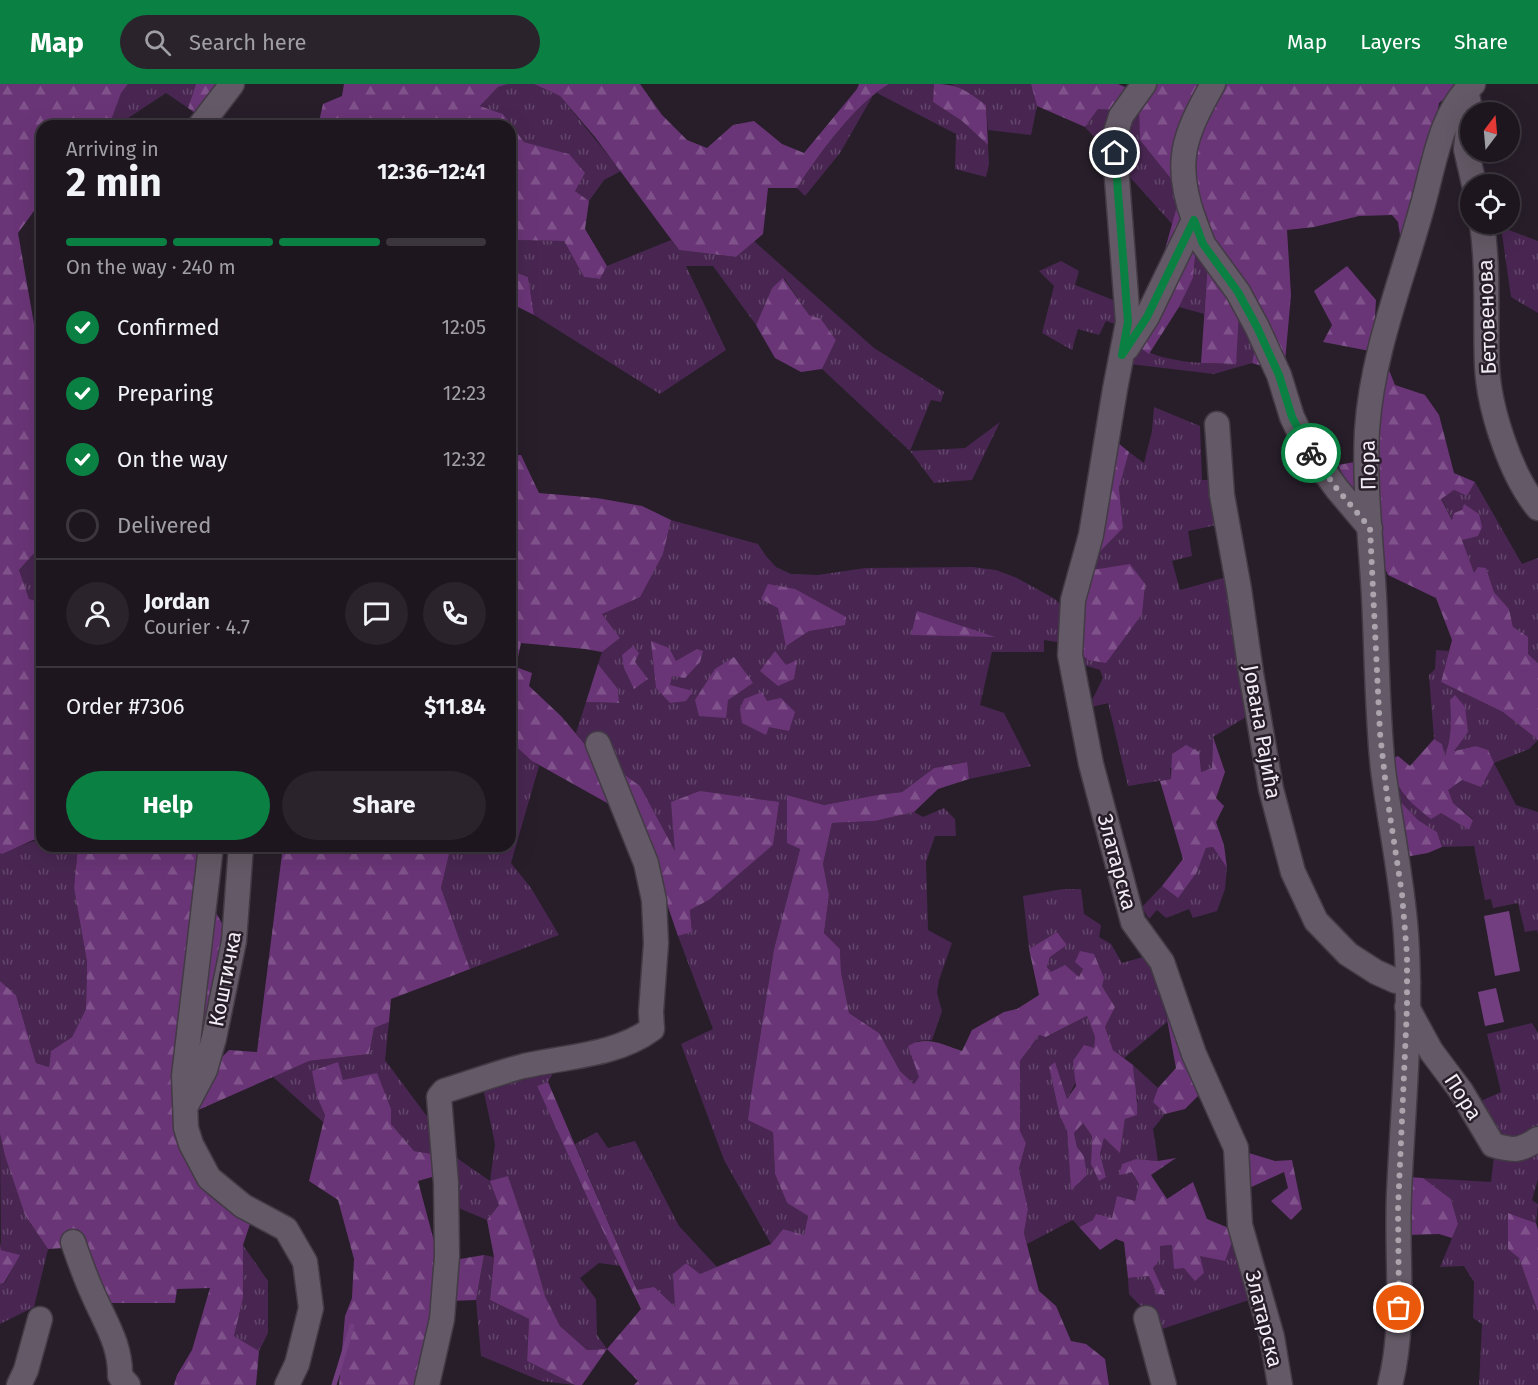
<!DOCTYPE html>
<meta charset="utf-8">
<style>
body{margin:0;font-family:"Fira Sans",sans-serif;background:#2a232c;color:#f1f3f6;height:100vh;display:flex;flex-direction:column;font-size:22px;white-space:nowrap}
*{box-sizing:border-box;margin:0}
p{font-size:20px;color:#a09fa4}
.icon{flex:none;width:33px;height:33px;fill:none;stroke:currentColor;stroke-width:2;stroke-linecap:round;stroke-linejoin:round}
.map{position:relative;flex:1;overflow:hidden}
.panel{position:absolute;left:36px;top:36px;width:480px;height:732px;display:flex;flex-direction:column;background:#1d161f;border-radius:18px;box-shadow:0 6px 24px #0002,0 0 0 2px #3b353d}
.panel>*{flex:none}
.needle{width:39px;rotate:16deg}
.buttons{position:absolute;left:1460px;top:18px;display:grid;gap:12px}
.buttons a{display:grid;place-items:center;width:60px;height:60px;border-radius:50%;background:#1d161f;box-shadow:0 6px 24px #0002,0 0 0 2px #3b353d;font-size:30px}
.pin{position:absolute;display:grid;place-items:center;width:51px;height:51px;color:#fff;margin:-26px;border:3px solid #fff;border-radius:50%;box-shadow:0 2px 6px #0007}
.courier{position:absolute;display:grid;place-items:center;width:60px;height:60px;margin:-30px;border:4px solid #0b8043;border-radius:50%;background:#fff;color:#222;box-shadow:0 2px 8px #0007}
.overview em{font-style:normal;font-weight:700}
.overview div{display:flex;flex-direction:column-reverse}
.overview{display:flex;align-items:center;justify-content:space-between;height:102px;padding:0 30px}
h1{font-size:39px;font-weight:700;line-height:45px}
.bar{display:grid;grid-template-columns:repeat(4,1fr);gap:9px 6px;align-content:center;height:72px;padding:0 30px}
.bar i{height:8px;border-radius:4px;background:#3b353d}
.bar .selected{background:#0b8043}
.bar p{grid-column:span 4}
.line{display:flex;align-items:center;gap:15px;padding:0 30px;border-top:2px solid #3b353d}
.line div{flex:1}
.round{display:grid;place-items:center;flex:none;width:63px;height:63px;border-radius:32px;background:#2a232c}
ol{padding:0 30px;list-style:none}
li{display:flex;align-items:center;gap:18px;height:66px}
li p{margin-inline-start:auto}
li .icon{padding:6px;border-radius:50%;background:#0b8043;color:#fff;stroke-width:4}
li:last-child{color:#a09fa4}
li i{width:33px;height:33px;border:3px solid #3b353d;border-radius:50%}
.primary-button{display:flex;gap:12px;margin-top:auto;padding:12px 30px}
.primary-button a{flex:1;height:69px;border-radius:36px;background:#0b8043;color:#fff;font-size:24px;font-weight:700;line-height:69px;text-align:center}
.primary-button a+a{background:#2a232c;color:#f1f3f6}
header{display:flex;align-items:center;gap:36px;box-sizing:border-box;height:84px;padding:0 30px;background:#0b8043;color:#fff}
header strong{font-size:28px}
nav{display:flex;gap:33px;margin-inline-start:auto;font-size:21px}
.search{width:420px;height:54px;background:#2a232c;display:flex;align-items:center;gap:15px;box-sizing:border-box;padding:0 21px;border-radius:33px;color:#a09fa4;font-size:22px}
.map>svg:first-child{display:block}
.grass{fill:url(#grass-tufts)}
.forest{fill:url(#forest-firs)}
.water{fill:#733e80}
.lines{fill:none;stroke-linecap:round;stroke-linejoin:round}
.stream{stroke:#733e80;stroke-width:5}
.minor-casing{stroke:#423a44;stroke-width:27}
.minor{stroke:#645966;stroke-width:24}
.done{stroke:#aba4ad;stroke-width:6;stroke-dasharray:0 10.8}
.route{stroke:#0b8043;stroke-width:8}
.labels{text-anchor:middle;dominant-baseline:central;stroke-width:5;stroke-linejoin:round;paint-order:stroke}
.street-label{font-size:21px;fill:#f2ecf4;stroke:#271e29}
</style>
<header>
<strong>Map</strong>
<div class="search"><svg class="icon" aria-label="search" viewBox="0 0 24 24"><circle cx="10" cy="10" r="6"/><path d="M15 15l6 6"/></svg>Search here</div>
<nav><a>Map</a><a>Layers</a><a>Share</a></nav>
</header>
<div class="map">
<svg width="1538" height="1301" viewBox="0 0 1538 1301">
<defs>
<pattern id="grass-tufts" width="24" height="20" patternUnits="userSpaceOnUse" patternTransform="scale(1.5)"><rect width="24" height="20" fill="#482651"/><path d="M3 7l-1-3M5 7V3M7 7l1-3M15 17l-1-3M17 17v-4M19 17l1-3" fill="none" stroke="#63466b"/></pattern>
<pattern id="forest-firs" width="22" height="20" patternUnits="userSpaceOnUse" patternTransform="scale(1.5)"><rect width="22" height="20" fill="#6a3577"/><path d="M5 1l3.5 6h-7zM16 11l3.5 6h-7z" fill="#80528b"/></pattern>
</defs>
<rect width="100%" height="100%" fill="#271e29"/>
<g class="grass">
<path d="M128 0H196L188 24 166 9 116 42H109L121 8Z"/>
<path d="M508 0H534L560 12 621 87 604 96 589 117 575 107 569 70 524 58 503 30 480 22 498 3Z"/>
<path d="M889 0H934L933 18 962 37 988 61 989 80 986 93 955 85 956 50 875 8 840 69 805 112 797 104C817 72 856 19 889 0Z"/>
<path d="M951 0H1031L1037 22 1031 51 988 46 986 21Z"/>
<path d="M1125 3 1139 19 1181 107 1172 140 1085 43 1098 25 1118 26Z"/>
<path d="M1200 131 1208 176 1204 230 1179 223 1193 194Z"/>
<path d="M1501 143 1538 157V229L1511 213Z"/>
<path d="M510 156 564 157 584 193 600 195 607 182 671 156 679 166 736 173 754 157 874 264 944 308 941 318 931 316 910 367 965 364 1000 338 972 396 934 399 910 367 822 285 836 256 821 235 809 231 784 194 772 204 756 241 713 182H686L726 266 660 310 534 231 528 193 510 186Z"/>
<path d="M1061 177 1079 187 1075 201 1121 219V242L1106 237 1099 251 1078 245 1072 266 1042 249 1054 202 1039 187Z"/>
<path d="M1239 227 1260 240 1252 279 1214 290 1130 280 1135 260C1162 280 1203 279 1235 280Z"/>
<path d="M1154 323 1200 342 1202 396H1210L1217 441 1188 447 1192 472 1172 477 1180 506 1230 492 1251 630 1213 653 1212 684 1201 688 1170 684 1171 695 1128 702 1108 619 1088 624 1103 594 1100 586 1084 581 1083 572 1088 576 1079 489 1123 444 1119 404 1129 368 1144 379 1152 347Z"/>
<path d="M1475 398 1522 480 1538 474V579L1528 570 1513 543 1509 525 1494 508 1486 484 1474 490 1462 456V426L1453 437 1441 414 1454 406 1467 412Z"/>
<path d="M671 436 758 460 766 472 776 483 791 490 818 491 865 484 973 483 996 486 1017 494 1055 515 1066 526 1069 560 1044 556V568H992L980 621 1004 629 1031 682 969 695 966 678 934 684 902 708 877 711 824 721 787 711 800 765 774 865 754 991 773 1048 775 1090 787 1119 808 1132 804 1151 783 1145 771 1160 724 1076 681 960 713 945 678 852 692 848 690 826 709 816 773 761 676 769 640 702 588 664 576 649 586 618 619 619 618 605 598 580 602 568 620 554 602 530 663 470Z"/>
<path d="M36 467 42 468V519L29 516 19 486Z"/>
<path d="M1436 566 1449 567 1441 598 1503 628 1538 656 1529 665 1494 679 1516 721 1538 728V850L1537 846 1525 848 1518 819 1493 824 1491 815 1485 816 1474 762 1442 763 1437 748 1418 736 1397 714 1394 696 1406 714 1441 729 1469 746 1473 735 1453 719 1447 706 1462 696 1488 666 1476 662 1453 667 1468 648 1450 616C1451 637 1452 654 1445 673L1442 660 1434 655 1429 591 1435 585Z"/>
<path d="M510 657 539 682 511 779 531 804 559 851 470 885 441 804 451 762H510Z"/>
<path d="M944 724 955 735 956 752H935L926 778 928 846 952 859 939 896 937 909 942 927 932 956 917 957 919 993 914 1000 900 987 879 949 849 929 841 888 840 865 824 849 829 811 823 780 832 739 875 737 914 728 923 733Z"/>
<path d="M42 754V762H78L74 804 87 878 86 925 72 953 51 967 49 983 36 979 16 911 0 897V769Z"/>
<path d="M1213 763 1227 784 1225 805 1217 827 1193 834 1189 825 1166 834 1157 826 1149 835 1142 823 1162 802 1177 813 1197 788 1206 764Z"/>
<path d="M1063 805H1081L1084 830 1101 841 1099 853 1111 860 1122 879 1150 871 1157 881 1167 938 1124 974 1113 966 1105 943 1115 923 1102 902 1083 885 1079 894 1051 888 1047 883 1050 873 1067 861 1057 848 1029 865 1023 812Z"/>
<path d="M1087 932 1095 953 1094 964 1067 1015 1055 979 1049 983 1060 1033 1067 1046 1071 1105 1087 1091 1084 1072 1077 1063 1074 1049 1083 1038 1092 1051 1091 1080 1106 1093 1100 1070 1104 1054 1120 1068 1125 1035 1138 1017 1134 1004 1133 981 1158 1004 1153 1018 1165 1030 1153 1045 1158 1077 1136 1075 1132 1088 1139 1100 1135 1117 1112 1135 1093 1136 1079 1143 1073 1136 1027 1160 1024 1149 1028 1125 1019 1085 1026 1059 1020 1047V977L1039 951 1047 953Z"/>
<path d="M389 938 385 976 429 1035 451 1070 490 1097 495 1060 483 1004 556 984 548 998 537 1002 592 1124 621 1182 599 1179 580 1194 596 1215 597 1251 607 1265 587 1266 560 1242 545 1212 529 1154 508 1092 499 1121 487 1136 454 1122 453 1099 432 1093V1070L414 1067 391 1040V1025L317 1013 325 1031 323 1038 272 992 309 977 369 970 374 944Z"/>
<path d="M1532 939 1538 949V1095L1532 1116 1538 1120 1536 1139 1508 1129V1164L1519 1174 1538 1228V1301H1479L1482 1240 1473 1234 1474 1198 1464 1182 1440 1183 1458 1140 1451 1115 1423 1094 1491 1098 1496 1055 1474 1020 1501 1008 1487 950Z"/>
<path d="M597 1048 608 1064 635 1057 679 1142 717 1183 700 1190 686 1179 674 1190 675 1223 637 1206 575 1060Z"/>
<path d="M0 1050 5 1072 25 1131 48 1165 34 1223 0 1240V1200L5 1199 19 1171 1 1166Z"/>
<path d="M1236 1147 1252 1215 1162 1245 1129 1210 1128 1194 1149 1192 1157 1210 1164 1211 1153 1184 1159 1162 1172 1161 1200 1172Z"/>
<path d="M243 1161 268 1197V1249L259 1267 234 1252 243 1214Z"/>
<path d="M484 1171 494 1173 490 1216 529 1235 527 1277 575 1301 541 1297 481 1272 476 1216Z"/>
</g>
<g class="forest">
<path d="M0 0H128L121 9 109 42H42V116L18 149 36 251 42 262V468L36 467 19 486 29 515 42 519V754L33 756 2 770 0 769Z"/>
<path d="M196 0H241L212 41 188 24Z"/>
<path d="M344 0H508L498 3 480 22 503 30 524 58 569 70 585 89 575 107 589 117 585 145 607 182 600 195 584 193 564 157 510 156V42H318L323 20 342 12Z"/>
<path d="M534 0H640L662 31 687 56 707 64 733 41 754 37 782 60 804 69 857 5 859 0H889C856 19 817 72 797 104H768L763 150 736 173 679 166 595 53 560 12Z"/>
<path d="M934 0C960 0 966 7 986 21L988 61 962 37 933 18Z"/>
<path d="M1031 0H1118L1125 3 1118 26 1098 25 1085 43 1037 22Z"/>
<path d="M1149 0H1463L1439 19 1431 71 1413 140 1400 151 1398 138 1392 131 1359 132 1314 143 1287 146 1291 211 1284 289 1252 279 1260 240 1239 228 1236 280 1201 279 1208 176 1199 134 1193 194 1179 223 1149 270 1135 260 1157 195 1181 107 1140 56 1139 19Z"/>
<path d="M1347 182 1376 216 1374 249 1395 301 1425 311 1439 331 1454 389 1475 398 1467 412 1454 406 1441 415 1452 436 1454 429 1462 426 1464 420 1479 430 1482 443 1478 452 1462 456 1474 489 1478 483 1486 484 1494 508 1509 525 1513 543 1528 553V570L1538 579V656L1503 628 1441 598 1452 556 1436 514 1388 491 1338 381 1377 374 1370 267 1323 258 1332 241 1314 207Z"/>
<path d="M510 186 528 193 534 231 510 219Z"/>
<path d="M783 194 809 231 821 235 836 256 822 285 801 288 775 274 756 241 772 204Z"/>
<path d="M1111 353 1129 368 1119 404 1123 444 1080 488 1130 480 1145 500 1142 530 1106 579 1088 576 1069 560 1089 440Z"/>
<path d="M510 371H521L539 409 597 414 642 422 671 436 663 470 640 513 602 530 620 554 602 568 585 565 521 559 516 583 532 589 529 602 561 632 588 664 640 702 675 767 671 718 700 707 779 718 773 761 709 816 690 826 692 848 678 852 667 820 643 825 638 796 648 766 620 747 609 720 532 677 510 657Z"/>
<path d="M768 500 795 505 846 533 845 541 809 547 786 562 778 524 761 515Z"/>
<path d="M917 527 995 553 911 551Z"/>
<path d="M651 557 669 564 676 577 697 565 703 567 700 578 685 594 672 592 670 601 693 607 686 617 670 619 656 604Z"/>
<path d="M633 562 639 569 635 578 648 595 634 605 624 584 622 571Z"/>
<path d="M775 567 786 581 797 576 794 595 778 602 760 587Z"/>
<path d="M734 573 753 599 728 616 726 634 699 632 695 616 715 585Z"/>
<path d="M598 580 618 605 619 619 586 618Z"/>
<path d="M762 608 767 617 781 614 795 628 789 647 769 643 766 651 742 639 740 625 744 615Z"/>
<path d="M1455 611 1465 623 1468 648 1454 667 1476 662 1488 666 1494 679 1481 703 1462 696 1448 706 1453 719 1473 736 1469 746 1441 729 1431 735C1406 715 1397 708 1390 676L1398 672 1410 682 1434 655 1442 660 1445 672C1452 653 1451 636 1450 616Z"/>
<path d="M1213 653 1225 688 1216 714 1224 722 1216 738 1224 761 1227 784 1213 763 1206 764 1197 788 1178 814 1162 802 1183 775 1160 697 1171 695 1172 670 1186 661 1199 668 1201 688 1212 684Z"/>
<path d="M967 678 969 695 938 705 914 728 875 737 832 739 823 780 829 811 824 849 840 865 841 888 849 929 879 949 900 987 914 1000 919 993 908 962C927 951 943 961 962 967L972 946 1004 928 1017 925 1039 911 1029 865 1057 848 1067 861 1050 873 1047 883 1051 888 1065 881 1079 893 1083 885 1075 878 1080 867 1094 870 1104 894 1102 902 1115 923 1105 943 1113 966 1133 981C1134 998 1138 1014 1137 1031L1125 1035 1120 1069 1104 1054 1100 1070 1106 1093 1099 1097 1091 1080 1092 1052 1083 1039 1074 1049 1077 1063 1084 1072 1087 1091 1071 1106 1067 1046 1060 1033 1049 983 1055 978 1067 1015 1076 1002 1073 977 1084 961 1094 964 1095 953 1087 932 1046 953 1039 951 1020 977V1047L1026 1059 1019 1085 1028 1125 1024 1149 1039 1207 1056 1222 1071 1257 1086 1260 1105 1275 1109 1301H634L638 1297 607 1265 582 1301H575L527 1277 529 1235 490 1216 494 1173 487 1136 499 1121 490 1097 508 1092 529 1154 545 1212 560 1242 587 1266 607 1265 641 1225 592 1124 537 1002 548 998 637 1206 654 1203 675 1223 673 1190 686 1179 700 1190 771 1160 783 1145 804 1151 808 1132 787 1119 775 1090 773 1048 748 1036 754 991 774 865 800 765 787 759V711L824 721 877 711 902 708 934 684Z"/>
<path d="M1397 714 1418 736 1437 748 1442 763 1428 769 1405 773Z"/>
<path d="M78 762H205L211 820 228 850 215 980 229 966 257 968 283 762H451L441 804 470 885 391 915 389 938 374 944 369 970 309 977 196 1027 181 1042 252 1134 243 1161V1214L234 1252 259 1267 256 1301H174L177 1291 192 1266 210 1204 177 1205 175 1219H102L80 1163 48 1165 25 1131 5 1072 0 1050V897L16 911 36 979 49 983 51 967 72 953 86 925 87 878 74 804Z"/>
<path d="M1157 881 1242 1067 1275 1077 1292 1076 1302 1125 1291 1136 1271 1117 1288 1104 1284 1088 1245 1106 1201 1009 1185 1025 1165 1030 1153 1018 1158 1004 1176 984Z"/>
<path d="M338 978 343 996 377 989 391 1025V1040L414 1067 432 1070V1093L418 1097 439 1176H454L484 1171 476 1216 450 1217 435 1301H339L345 1232 352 1214 354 1175 338 1116 309 1097 325 1031 317 1013 312 987Z"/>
<path d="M1176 1074 1151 1091 1167 1115 1193 1098 1207 1135 1236 1147 1225 1177 1200 1172 1204 1189 1195 1197 1184 1184 1174 1185 1172 1161 1160 1162V1175L1153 1184 1165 1211 1157 1210 1149 1192 1128 1194 1124 1158 1116 1155 1100 1166 1079 1143 1093 1136 1096 1130 1112 1134 1117 1112 1135 1117 1139 1100 1132 1088 1119 1091 1122 1080 1136 1075 1158 1077Z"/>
<path d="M1409 1093 1423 1094 1451 1115 1458 1140 1452 1154 1439 1150 1407 1151Z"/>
<path d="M1508 1129 1536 1139 1538 1146V1228L1519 1174 1508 1165Z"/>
<path d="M0 1158 1 1166 20 1171 4 1199 0 1200Z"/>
</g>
<g class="water">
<path d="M1509 827 1520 887 1495 892 1484 832Z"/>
<path d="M1496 904 1504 938 1485 942 1478 908Z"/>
</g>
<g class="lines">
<path class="stream" d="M334 1301 352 1242"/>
<g class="minor-casing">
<g id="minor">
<path d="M1144 0 1121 32 1116 48 1115 69 1128 238 1115 305 1091 451 1073 516 1070 571 1091 680 1133 838 1162 878 1194 970 1236 1064 1240 1141 1272 1253 1280 1301"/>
<path d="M1466 6 1470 25 1466 65 1474 100"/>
<path d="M200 42 232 0"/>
<path d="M1194 136 1203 160 1238 208 1257 243 1279 291 1292 333 1306 362 1337 405 1370 444"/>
<path d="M1482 140C1489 189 1485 233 1487 282 1489 325 1511 392 1538 424"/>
<path d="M1127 264 1147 233 1194 136C1173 78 1184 52 1213 0"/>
<path d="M1217 340 1222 411 1239 505 1251 589 1271 705 1293 788 1316 837 1348 870 1376 888 1396 897 1408 899"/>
<path d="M211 762 184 992 186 1044 191 1060 209 1094 243 1122 286 1145 305 1178 311 1224 297 1280 287 1301"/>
<path d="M1407 923 1431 967 1461 1007 1493 1061C1514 1067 1520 1067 1538 1055"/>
<path d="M186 1022 205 986 214 954 234 857 241 762"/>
<path d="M73 1158C79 1175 85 1193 93 1210 105 1238 121 1261 120 1292L128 1301"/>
<path d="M1146 1234 1164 1301"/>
<path d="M19 1301 26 1286 40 1235"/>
<path d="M427 1301 442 1235 447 1172 446 1099 439 1013 444 1007C470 999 497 989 524 982 567 972 615 972 652 945L651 928 656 859 654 816 646 779 598 660"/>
<path d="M1390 1301C1406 1238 1396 1174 1399 1109 1403 1023 1412 936 1406 850 1402 794 1390 740 1383 685 1377 628 1377 570 1374 512 1371 458 1364 401 1367 346 1372 270 1401 199 1421 127 1433 87 1440 27 1473 0"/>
</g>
</g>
<use href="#minor" class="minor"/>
</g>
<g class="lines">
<path class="done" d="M1311 369 1337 405 1370 444 1380 649 1387 712 1402 810 1407 871V923L1398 1125 1399 1224"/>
<path class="route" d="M1115 69 1128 238 1122 271 1147 233 1194 136 1203 160 1238 208 1257 243 1279 291 1292 333 1311 369"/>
</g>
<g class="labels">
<g class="street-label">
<text transform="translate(1487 233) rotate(-92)">Бетовенова</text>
<text transform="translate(1368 381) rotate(-91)">Пора</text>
<text transform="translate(1262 648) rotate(80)">Јована Рајића</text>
<text transform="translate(1117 778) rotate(75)">Златарска</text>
<text transform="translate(225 895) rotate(-79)">Коштичка</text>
<text transform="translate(1463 1013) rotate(57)">Пора</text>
<text transform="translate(1264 1235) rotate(76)">Златарска</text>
</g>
</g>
</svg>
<div class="buttons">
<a><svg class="needle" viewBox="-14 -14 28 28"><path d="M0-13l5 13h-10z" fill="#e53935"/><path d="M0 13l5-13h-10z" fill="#a09fa4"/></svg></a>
<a><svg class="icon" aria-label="locate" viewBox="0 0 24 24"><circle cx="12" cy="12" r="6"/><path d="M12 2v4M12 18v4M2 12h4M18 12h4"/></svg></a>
</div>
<div class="pin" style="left:1399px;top:1224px;background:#ea580c"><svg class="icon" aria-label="bag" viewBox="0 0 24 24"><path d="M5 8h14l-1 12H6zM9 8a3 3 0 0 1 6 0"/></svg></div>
<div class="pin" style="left:1115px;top:69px;background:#1f2937"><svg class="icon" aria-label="home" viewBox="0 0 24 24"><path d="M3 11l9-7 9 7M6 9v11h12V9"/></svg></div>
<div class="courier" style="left:1311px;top:369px"><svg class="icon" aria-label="bike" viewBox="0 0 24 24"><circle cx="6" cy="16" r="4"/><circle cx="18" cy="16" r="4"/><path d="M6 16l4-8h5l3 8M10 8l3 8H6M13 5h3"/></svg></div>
<section class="panel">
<div class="overview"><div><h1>2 min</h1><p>Arriving in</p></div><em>12:36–12:41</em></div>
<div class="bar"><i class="selected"></i><i class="selected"></i><i class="selected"></i><i></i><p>On the way · 240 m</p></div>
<ol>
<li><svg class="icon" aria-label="check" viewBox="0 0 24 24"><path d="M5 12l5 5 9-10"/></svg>Confirmed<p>12:05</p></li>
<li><svg class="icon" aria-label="check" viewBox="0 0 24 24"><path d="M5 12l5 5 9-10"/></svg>Preparing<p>12:23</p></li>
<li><svg class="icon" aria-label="check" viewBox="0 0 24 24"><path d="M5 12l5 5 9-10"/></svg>On the way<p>12:32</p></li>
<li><i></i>Delivered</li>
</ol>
<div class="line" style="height:108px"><a class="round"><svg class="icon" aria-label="person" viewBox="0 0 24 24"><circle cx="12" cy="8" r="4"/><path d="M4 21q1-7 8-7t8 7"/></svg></a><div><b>Jordan</b><p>Courier · 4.7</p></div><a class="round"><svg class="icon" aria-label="chat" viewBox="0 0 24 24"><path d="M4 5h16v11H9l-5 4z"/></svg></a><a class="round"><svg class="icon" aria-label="phone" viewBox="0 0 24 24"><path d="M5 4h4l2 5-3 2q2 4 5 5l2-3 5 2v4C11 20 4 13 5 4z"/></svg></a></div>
<div class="line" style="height:78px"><div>Order #7306</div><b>$11.84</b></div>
<div class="primary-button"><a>Help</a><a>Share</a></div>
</section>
</div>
